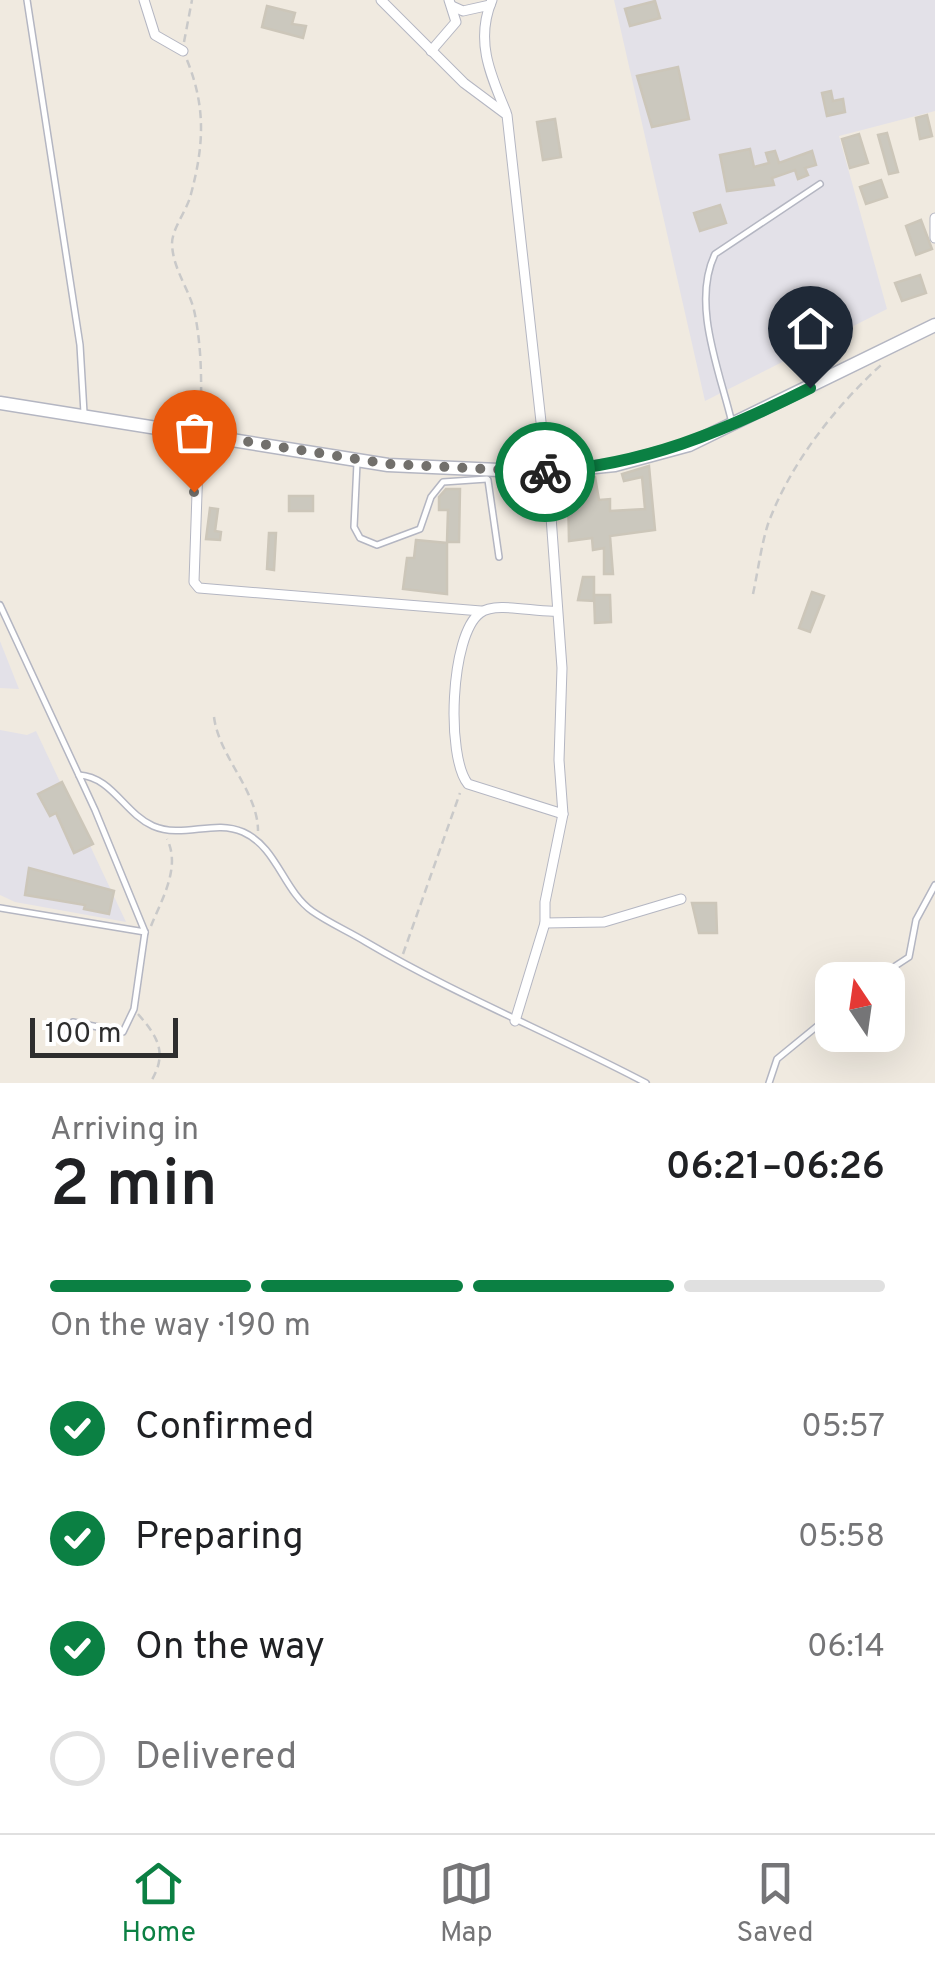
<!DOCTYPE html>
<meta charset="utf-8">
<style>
body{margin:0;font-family:Overpass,sans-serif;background:#f6f6f6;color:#202124;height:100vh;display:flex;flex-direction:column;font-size:38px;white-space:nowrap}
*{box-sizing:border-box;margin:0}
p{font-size:32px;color:#757577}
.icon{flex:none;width:55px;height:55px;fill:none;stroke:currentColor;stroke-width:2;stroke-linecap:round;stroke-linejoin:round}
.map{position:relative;height:1083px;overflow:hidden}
.sheet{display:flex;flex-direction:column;background:#fff;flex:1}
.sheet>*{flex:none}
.needle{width:65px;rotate:347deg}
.tools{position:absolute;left:815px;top:962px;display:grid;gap:20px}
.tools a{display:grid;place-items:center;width:90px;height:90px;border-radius:20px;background:#fff;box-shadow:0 10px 40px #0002;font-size:50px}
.scale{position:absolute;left:30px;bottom:25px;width:148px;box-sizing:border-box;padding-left:10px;border:5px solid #2e2e2e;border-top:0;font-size:28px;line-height:35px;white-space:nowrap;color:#2e2e2e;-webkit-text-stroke:8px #fff;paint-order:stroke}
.pin{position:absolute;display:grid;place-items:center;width:85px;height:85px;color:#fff;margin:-102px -42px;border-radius:50% 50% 50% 0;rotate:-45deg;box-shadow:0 0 10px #0007}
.pin .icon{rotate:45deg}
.courier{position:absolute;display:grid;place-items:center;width:100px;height:100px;margin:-50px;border:8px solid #0b8043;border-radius:50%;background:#fff;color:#222;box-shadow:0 2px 12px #0007}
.overview em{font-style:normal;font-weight:600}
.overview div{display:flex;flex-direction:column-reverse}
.overview{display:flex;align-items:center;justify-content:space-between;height:170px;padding:0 50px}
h1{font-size:65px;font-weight:600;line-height:75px}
.bar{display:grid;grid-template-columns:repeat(4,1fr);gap:15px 10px;align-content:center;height:120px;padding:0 50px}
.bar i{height:12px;border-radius:8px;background:#e0e0e0}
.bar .selected{background:#0b8043}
.bar p{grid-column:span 4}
ol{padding:0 50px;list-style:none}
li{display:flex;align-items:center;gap:30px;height:110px}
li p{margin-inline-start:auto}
li .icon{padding:10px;border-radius:50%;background:#0b8043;color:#fff;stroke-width:4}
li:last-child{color:#757577}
li i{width:55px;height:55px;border:5px solid #e0e0e0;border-radius:50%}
.tab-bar{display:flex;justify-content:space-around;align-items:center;height:140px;border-top:2px solid #e0e0e0;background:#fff;font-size:28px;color:#757577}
.tab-bar a{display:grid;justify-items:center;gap:5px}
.tab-bar .selected{color:#0b8043}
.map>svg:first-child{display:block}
.industrial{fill:#e3e1e8}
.building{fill:#cbc8be;stroke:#ccc6b9;stroke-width:2.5}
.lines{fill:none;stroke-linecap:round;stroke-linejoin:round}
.lane-casing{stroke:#b4b6c2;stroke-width:8}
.street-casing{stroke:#b4b6c2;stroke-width:11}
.secondary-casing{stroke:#b4b6c2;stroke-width:15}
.path{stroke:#c9c9c9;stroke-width:2.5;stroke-dasharray:8 5;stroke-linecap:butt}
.lane{stroke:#fff;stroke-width:5}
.street{stroke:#fff;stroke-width:9}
.secondary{stroke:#fff;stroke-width:12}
.done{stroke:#72706c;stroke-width:10;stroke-dasharray:0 18}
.route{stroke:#0b8043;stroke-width:12}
</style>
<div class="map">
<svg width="935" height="1083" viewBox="0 0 935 1083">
<rect width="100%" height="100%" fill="#f0eae0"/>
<g class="industrial">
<path d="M614 0H935V111L839 136 887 309 705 401Z"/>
<path d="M0 641 19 689 0 688Z"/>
<path d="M0 730 27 735 36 731 126 922 15 902 0 895Z"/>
</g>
<g class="building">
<path d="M655 1 660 18 630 26 625 9Z"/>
<path d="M267 6 295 13 292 24 306 26 303 38 262 27Z"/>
<path d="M678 67 689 119 652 127 637 76Z"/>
<path d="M831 91 833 101 843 99 845 112 827 116 822 93Z"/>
<path d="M927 115 932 136 920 139 916 118Z"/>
<path d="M555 119 561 157 543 160 537 122Z"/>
<path d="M887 133 898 172 889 174 878 135Z"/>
<path d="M859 134 868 163 850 168 842 139Z"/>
<path d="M750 149 754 167 769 163 766 153 775 151 779 163 812 151 816 165 805 168 808 175 798 179 795 170 772 178 774 185 727 191 720 155Z"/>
<path d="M881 180 887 197 866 204 860 187Z"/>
<path d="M720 205 726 223 700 231 694 213Z"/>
<path d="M921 220 932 249 916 255 906 226Z"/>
<path d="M920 275 926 293 902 301 895 283Z"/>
<path d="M649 466 655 530 610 536 613 574H604V548L593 550 592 538 569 541 568 492 563 482 595 477 599 500 610 499V511L645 509 642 477 624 481 622 474Z"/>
<path d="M446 489H460L459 542H447L448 510H439V497Z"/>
<rect x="289" y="496" width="24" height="15"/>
<path d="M210 508 218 509 215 531 221 532 220 540 206 539Z"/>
<path d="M269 533H276L274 570 267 569Z"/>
<path d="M416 540 447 543V594L403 589 407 558H414Z"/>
<path d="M583 577H594V601L578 600Z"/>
<path d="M812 592 824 596 810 632 799 628Z"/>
<path d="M594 595H610L611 622 595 623Z"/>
<path d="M62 782 93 844 74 853 56 813 50 816 38 794Z"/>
<path d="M29 868 114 891 109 914 84 909 85 905 25 895Z"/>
<path d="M692 903H716L717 933H699Z"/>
</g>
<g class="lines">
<g class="lane-casing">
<g id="lane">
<path d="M27 0 80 345 84 413"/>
<path d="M732 423C720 372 691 304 715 254L820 184"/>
<path d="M357 463 354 527 360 538 377 545 420 529 431 497 443 482 487 479"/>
<path d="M488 480 499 557"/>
<path d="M0 605 95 810 145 932 0 908"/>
<path d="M79 775C112 777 124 813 153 826 183 839 214 819 243 832 277 847 283 890 312 911 329 923 348 931 366 942 456 995 553 1034 646 1083"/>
<path d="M874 980 909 957 916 920 935 885"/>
<path d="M73 1022 123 1032 134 1009 145 932"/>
<path d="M769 1083 777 1059 832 1014"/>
</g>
</g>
<g class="street-casing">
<g id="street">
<path d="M144 0 155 35 183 51"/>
<path d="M381 0 464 83 507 115 550 503 562 668 559 760 563 814 545 902V923L604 922 681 899"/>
<path d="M492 0C475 40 490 74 506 112"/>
<path d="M452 6 463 11 490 5"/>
<path d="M431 51 456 22 449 0"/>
<path d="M935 218V238"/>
<path d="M199 434 194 582 199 588 481 611"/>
<path d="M557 611C537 613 496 601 480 613 450 635 446 757 468 784L563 814"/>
<path d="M515 1021 545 923"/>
</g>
</g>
<g class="secondary-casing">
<path id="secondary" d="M0 403 388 465 546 472 615 465 689 445 935 325"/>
</g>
<g class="path">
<path d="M184 42 192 0"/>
<path d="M187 60C206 107 204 145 191 194 187 211 172 228 172 244 173 269 188 287 194 310 202 346 202 387 200 424"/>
<path d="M753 594C758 571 761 546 768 524 790 464 834 408 881 365"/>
<path d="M214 717C219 757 258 791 258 831"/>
<path d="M151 926C162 899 181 867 167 839"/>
<path d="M403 954 460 793"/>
<path d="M138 1014C159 1038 168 1054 150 1083"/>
</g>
<use href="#lane" class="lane"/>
<use href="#street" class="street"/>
<use href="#secondary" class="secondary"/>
</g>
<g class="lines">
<path class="done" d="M194 492 199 434 388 464 545 472"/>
<path class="route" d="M545 472C646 464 720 433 810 388"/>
</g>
</svg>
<div class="tools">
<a><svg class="needle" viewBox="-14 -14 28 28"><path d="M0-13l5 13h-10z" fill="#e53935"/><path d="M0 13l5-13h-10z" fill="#757577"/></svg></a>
</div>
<div class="scale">100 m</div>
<div class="pin" style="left:194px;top:492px;background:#ea580c"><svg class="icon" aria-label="bag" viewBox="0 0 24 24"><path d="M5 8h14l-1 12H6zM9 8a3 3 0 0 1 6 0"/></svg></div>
<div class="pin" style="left:810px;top:388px;background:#1f2937"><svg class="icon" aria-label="home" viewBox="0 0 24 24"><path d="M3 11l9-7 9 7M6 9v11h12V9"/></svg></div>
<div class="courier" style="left:545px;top:472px"><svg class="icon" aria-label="bike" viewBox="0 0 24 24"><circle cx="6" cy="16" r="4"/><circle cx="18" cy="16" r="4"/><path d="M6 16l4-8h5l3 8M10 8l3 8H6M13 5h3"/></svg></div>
</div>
<section class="sheet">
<div class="overview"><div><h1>2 min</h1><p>Arriving in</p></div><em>06:21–06:26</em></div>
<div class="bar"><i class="selected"></i><i class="selected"></i><i class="selected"></i><i></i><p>On the way · 190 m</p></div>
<ol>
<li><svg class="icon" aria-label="check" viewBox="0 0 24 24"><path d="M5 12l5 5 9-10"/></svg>Confirmed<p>05:57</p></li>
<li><svg class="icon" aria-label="check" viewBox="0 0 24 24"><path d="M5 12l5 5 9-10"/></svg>Preparing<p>05:58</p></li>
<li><svg class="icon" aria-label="check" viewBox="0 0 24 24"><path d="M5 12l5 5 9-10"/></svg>On the way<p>06:14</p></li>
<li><i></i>Delivered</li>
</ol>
</section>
<nav class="tab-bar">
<a class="selected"><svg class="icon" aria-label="home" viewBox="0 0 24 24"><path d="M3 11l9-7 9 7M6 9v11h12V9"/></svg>Home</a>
<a><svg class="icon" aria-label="map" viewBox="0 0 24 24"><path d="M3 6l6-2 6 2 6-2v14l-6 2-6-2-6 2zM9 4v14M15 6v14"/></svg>Map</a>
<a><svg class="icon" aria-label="saved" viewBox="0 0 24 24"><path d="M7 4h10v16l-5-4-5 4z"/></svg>Saved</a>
</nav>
